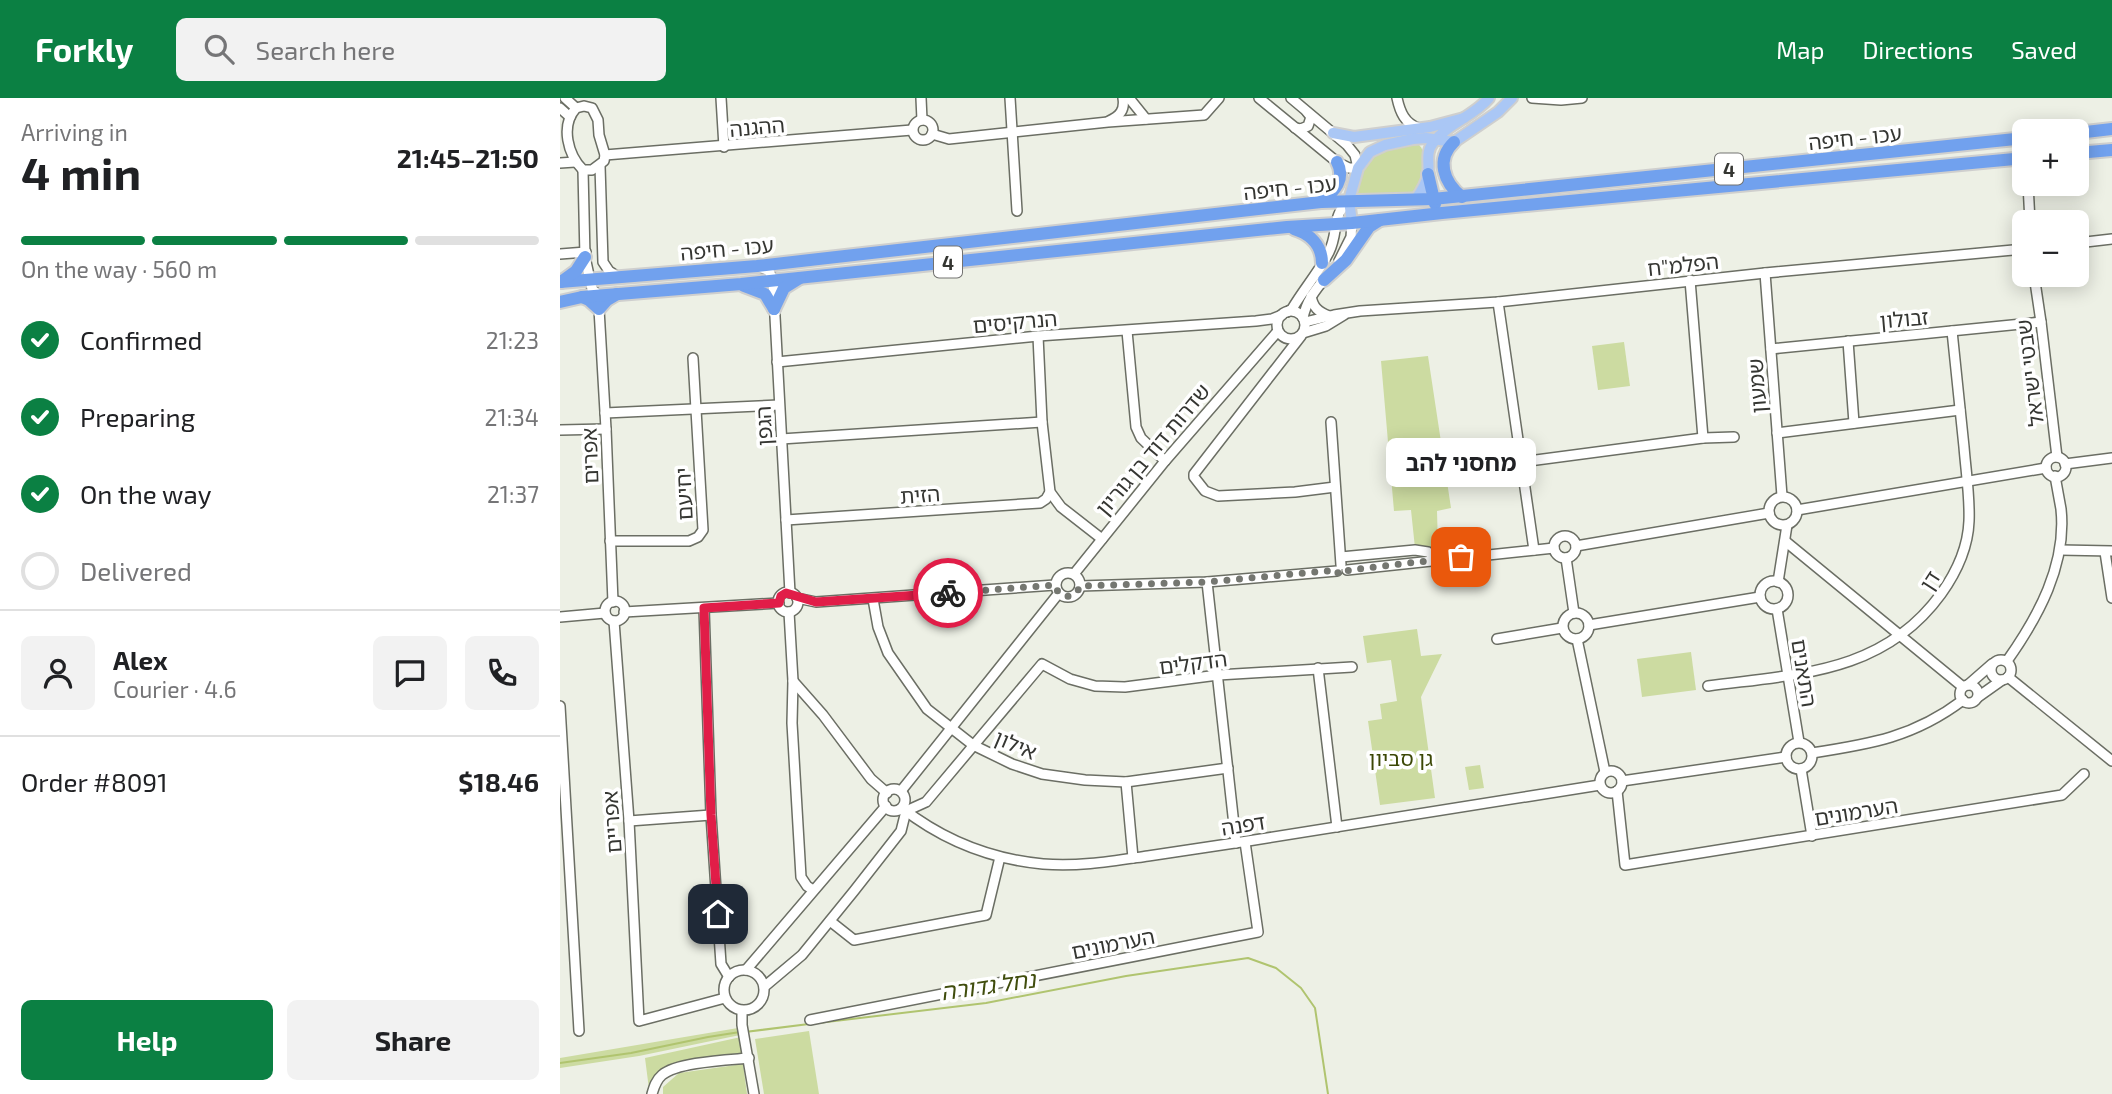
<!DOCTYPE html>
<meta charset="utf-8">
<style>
body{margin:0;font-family:"Exo 2","Noto Sans Hebrew",sans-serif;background:#f2f2f2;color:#202124;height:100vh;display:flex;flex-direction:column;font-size:26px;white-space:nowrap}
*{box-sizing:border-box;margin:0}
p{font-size:23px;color:#757577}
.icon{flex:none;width:38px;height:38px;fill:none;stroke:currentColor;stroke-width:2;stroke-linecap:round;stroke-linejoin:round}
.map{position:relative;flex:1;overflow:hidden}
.panel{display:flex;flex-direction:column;background:#fff;width:560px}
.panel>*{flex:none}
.buttons{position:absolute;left:1452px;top:21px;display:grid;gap:14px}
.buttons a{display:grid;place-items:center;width:77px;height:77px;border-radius:10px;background:#fff;box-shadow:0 4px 18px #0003;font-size:35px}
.pin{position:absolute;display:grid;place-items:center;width:60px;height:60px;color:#fff;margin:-30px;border-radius:14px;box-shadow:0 4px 10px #0006}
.courier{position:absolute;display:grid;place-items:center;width:70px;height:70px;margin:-35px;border:5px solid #e11d48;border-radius:50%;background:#fff;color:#222;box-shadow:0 2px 9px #0007}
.bubble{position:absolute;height:49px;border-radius:10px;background:#fff;box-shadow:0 4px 18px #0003;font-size:23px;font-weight:700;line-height:49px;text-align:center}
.overview em{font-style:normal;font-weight:700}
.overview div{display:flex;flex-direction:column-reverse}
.overview{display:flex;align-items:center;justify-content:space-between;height:119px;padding:0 21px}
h1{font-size:46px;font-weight:700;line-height:52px}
.bar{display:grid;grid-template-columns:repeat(4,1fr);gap:10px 7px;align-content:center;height:84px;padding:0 21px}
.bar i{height:9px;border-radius:5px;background:#e0e0e0}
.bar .on{background:#0b8043}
.bar p{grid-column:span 4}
.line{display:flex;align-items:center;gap:18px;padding:0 21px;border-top:2px solid #e0e0e0}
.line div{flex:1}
.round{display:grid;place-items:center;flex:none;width:74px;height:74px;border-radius:10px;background:#f2f2f2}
ol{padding:0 21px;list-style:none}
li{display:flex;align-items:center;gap:21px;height:77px}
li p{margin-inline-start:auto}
li .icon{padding:7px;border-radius:50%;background:#0b8043;color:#fff;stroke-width:4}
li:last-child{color:#757577}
li i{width:38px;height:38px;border:4px solid #e0e0e0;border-radius:50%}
.button{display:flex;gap:14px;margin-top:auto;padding:14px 21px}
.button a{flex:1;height:80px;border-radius:10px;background:#0b8043;color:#fff;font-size:28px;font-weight:700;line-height:80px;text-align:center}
.button a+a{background:#f2f2f2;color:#202124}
header{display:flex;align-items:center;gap:42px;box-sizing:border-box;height:98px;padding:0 35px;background:#0b8043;color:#fff}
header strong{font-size:33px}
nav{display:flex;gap:38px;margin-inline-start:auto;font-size:24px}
.search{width:490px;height:63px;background:#f2f2f2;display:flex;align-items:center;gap:18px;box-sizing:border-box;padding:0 24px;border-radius:10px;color:#757577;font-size:26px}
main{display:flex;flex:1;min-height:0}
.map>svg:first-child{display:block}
.green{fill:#ccdba1}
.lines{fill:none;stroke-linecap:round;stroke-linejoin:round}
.stream{stroke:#b0c46f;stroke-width:2}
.minor-casing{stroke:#6b6e64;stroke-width:12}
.major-casing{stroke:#cfcfce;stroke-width:14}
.highway-casing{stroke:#cfcfce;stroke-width:16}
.minor{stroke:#fff;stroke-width:9}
.major{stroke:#aac7f5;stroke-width:10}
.highway{stroke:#71a1ee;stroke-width:12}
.done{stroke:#757771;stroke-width:7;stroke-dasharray:0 12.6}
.route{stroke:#e11d48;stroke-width:9}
.labels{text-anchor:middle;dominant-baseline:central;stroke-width:7;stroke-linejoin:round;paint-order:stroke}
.shield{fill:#fff;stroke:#727270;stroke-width:2}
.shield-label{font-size:19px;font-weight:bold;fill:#353632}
.street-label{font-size:21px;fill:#353632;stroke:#fff}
.park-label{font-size:21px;fill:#3c4806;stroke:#fff}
.water-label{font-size:23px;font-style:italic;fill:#404d0d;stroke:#fff}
</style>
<header>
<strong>Forkly</strong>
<div class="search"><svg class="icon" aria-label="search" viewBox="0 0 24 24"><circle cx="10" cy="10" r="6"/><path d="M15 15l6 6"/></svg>Search here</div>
<nav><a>Map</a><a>Directions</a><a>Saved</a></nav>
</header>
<main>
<section class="panel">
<div class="overview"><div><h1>4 min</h1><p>Arriving in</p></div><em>21:45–21:50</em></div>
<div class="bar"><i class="on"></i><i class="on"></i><i class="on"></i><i></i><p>On the way · 560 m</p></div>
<ol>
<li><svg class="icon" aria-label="check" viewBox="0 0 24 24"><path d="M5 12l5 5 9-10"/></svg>Confirmed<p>21:23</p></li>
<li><svg class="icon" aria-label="check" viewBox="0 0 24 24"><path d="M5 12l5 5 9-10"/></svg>Preparing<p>21:34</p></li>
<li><svg class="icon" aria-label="check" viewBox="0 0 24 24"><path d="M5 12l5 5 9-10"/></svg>On the way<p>21:37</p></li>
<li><i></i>Delivered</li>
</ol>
<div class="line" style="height:126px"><a class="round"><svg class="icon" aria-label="person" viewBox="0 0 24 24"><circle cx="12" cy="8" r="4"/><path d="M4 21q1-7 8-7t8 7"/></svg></a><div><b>Alex</b><p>Courier · 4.6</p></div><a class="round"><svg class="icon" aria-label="chat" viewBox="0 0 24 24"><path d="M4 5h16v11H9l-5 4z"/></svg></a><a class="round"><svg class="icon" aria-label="phone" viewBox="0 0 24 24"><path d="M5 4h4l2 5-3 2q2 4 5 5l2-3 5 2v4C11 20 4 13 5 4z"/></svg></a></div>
<div class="line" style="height:91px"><div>Order #8091</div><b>$18.46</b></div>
<div class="button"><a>Help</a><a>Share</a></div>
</section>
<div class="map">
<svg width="1552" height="996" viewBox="0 0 1552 996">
<rect width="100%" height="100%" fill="#edf0e5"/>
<g class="green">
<path d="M856 44C872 57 865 80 854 95H794L801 73 818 51Z"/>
<path d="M1064 244 1070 288 1038 292 1032 248Z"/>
<path d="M868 258 891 410 877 413 878 449 855 450 851 412 834 413 821 263Z"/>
<path d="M857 531 861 558 882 556 861 599 875 700 820 707 808 623 822 621 820 606 837 603 831 562 807 565 803 538Z"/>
<path d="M1131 554 1136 592 1082 599 1077 561Z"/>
<path d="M920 667 924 690 909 692 905 669Z"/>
<path d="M178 930 180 937 79 958 0 970V960Z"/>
<path d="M249 933 259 996H204L195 941Z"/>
<path d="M181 939 182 957 117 965 97 975 89 991 85 960Z"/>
<path d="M183 966 187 996H103V989L119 975Z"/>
</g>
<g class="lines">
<g class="stream">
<path d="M258 925 426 905 566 878 688 860 716 870 741 890 755 910 768 996"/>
<path d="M185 934 249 926"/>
<path d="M0 965 71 955 148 939 180 934"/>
</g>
<g class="minor-casing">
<g id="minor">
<path d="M5 0 16 10"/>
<path d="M161 0 164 49"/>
<path d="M361 0 362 22"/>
<path d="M450 0 457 113"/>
<path d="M569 0 586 21"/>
<path d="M699 0 777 64 789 70H798L795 57 787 47 731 0"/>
<path d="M837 0C840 14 845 26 859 30"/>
<path d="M972 0 1001 2 1022 0"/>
<path d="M24 8 32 10 38 22 39 37 45 57 44 63 32 72H23C8 57 0 28 16 10Z"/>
<path d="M0 10 10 19"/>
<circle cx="363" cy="32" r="10"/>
<path d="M549 23C560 18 565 12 563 0"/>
<path d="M735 30 741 31 748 28 751 19 747 14"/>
<path d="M372 36 389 41 548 24 644 17 659 0"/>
<path d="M45 57 352 32"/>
<path d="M0 65 15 64"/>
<path d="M40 68 43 164 49 173 58 179"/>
<path d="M23 72 25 159 32 191 39 198"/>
<path d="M1468 86 1470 124"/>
<path d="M1517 145 1552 141"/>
<path d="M0 156 26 154"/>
<path d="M779 163 791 139 792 125"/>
<path d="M198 168 209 173 213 182 230 495"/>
<path d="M1205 175 1222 398"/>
<path d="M1474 177 1481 224 1497 359"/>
<path d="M1130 182 1143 340"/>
<path d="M751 198C753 209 758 214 769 218"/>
<path d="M938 204 974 452"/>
<path d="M39 211 46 331 53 504"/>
<circle cx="731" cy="227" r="14"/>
<path d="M727 214 732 211C743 192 759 174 769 154 779 133 771 120 788 103"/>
<path d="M743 220C746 204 755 192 766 179"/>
<path d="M745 224 774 217 800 213 938 204 1205 175 1464 151"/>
<path d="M567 233 576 329 581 340 605 363"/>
<path d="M743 235 766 228 784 217"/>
<path d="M478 238 482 324 490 394 501 409 542 441"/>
<path d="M741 238 634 376V379L645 393 658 398 735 394 775 389"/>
<path d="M1288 243 1294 325"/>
<path d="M1211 251 1481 224"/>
<path d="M217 264 478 238 696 223 712 221 722 217"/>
<path d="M45 315 219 307"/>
<path d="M771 324 781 467"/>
<path d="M0 332 46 331"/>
<path d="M1217 335 1400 312"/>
<path d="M221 341 482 324"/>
<circle cx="1496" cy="369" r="10"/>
<path d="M961 364 1143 340 1174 339"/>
<path d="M1505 366 1552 360"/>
<circle cx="1223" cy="413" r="14"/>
<path d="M1237 412 1486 370"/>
<path d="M226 422 480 405 486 401 490 394"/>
<circle cx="1005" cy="449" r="11"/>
<path d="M50 443H129L138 439 143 432 133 260"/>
<path d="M1225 443 1403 589"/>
<path d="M1016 448 1209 415"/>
<path d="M1500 452 1552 453"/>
<path d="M1545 454 1552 500"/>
<path d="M781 459 855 452 868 454 877 462"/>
<path d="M1006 460 1014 515"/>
<path d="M787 472 994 450"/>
<circle cx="508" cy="487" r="12"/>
<path d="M514 476 605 363 718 233"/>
<circle cx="1214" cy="497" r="14"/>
<path d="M647 484 676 745"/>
<path d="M1218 484 1227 427"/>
<path d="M520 488 647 484 777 473"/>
<circle cx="228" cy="504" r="10"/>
<path d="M237 500 256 504 495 487"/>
<path d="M313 501 318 529 328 555 367 611 413 647 452 666 482 676 525 682 566 684 668 670"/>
<circle cx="55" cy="513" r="10"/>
<path d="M144 510 151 717 161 866 169 879"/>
<path d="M1217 511 1239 644"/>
<path d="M64 514 219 505"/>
<path d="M229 514 233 583 232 625 241 779 247 788 253 792"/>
<circle cx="1016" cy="528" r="13"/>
<path d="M0 519 45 515"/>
<path d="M54 523 69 723 79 923 165 900"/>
<path d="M1029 527 1200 499"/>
<path d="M937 541 1002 530"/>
<path d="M1017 541 1045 674"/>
<circle cx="1441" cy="572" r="10"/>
<path d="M1447 563C1478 519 1507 467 1501 411 1499 400 1497 389 1495 378"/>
<path d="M758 570 777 729"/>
<path d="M1448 579 1552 663"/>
<path d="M233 583 263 617 311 681 327 695"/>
<circle cx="1409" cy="596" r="9"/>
<path d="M1408 587 1432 566"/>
<path d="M1148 588C1236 576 1323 576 1381 496 1396 475 1408 450 1409 423 1410 399 1406 374 1404 349 1400 310 1396 272 1392 233"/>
<path d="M1418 599 1442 582"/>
<path d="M0 608 19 933"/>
<circle cx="1239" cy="658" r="13"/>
<path d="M1252 655C1311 646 1354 639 1403 602"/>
<path d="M1241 671 1252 738"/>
<circle cx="1051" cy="684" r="11"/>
<path d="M1062 683 1226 659"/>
<path d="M566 684 573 760"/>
<circle cx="334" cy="702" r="11"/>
<path d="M341 693 499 495"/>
<path d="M1057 693 1065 767 1502 697 1524 676"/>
<path d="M342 710C383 742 430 761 483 766 519 769 553 763 588 758 622 753 655 748 688 743 806 725 923 705 1040 687"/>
<path d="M346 713 366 704 482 566 510 581 535 588 565 589 658 577 792 569"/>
<path d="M69 723 151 717"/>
<path d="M270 823 294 842 426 817 440 759"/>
<circle cx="184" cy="892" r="20"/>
<path d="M186 872 326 708"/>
<path d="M204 889 242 857 294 793 341 733 346 713"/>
<path d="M182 913V927L194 996"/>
<path d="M250 922 698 834 685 744"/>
<path d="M92 996C94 989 96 982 102 977 117 964 168 962 189 960"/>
</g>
</g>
<g class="major-casing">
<g id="major">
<path d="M773 35 794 39 870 29 904 20"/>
<path d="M856 101C861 94 866 86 868 77 870 65 865 55 873 45 888 25 913 19 929 0"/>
<path d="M792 125 789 102 798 70 810 54 825 47 853 41 866 40 894 44 938 14 952 0"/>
</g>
</g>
<g class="highway-casing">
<g id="highway">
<path d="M1517 35 1552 31"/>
<path d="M894 44C876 61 883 84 902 99"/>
<path d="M1517 55 1552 52"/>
<path d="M868 76 875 106"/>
<path d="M761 104C775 93 786 81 777 64"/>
<path d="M734 131C750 136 762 147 762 165"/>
<path d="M764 182 786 162 809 129 820 122"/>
<path d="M0 184 197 168 761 104 873 101 1465 40"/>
<path d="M1 184 16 173 25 159"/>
<path d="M184 188 205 196 214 211"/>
<path d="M22 199 29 202 39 211 47 202 57 196"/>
<path d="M0 204 22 199 181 186 727 129 792 125 882 115 1465 60"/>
<path d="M214 211 224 190 240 180"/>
</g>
</g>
<use href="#minor" class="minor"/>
<use href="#major" class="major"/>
<use href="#highway" class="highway"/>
</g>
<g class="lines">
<path class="done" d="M388 495 495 487C499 502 515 502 520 488L647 484 777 472 778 475 783 477 789 472 901 459"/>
<path class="route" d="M158 816 151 717 144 510 219 505 221 498 226 495 256 504 388 495"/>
</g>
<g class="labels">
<g class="shield">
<rect x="1155" y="55.5" width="28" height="31" rx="5"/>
<rect x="374" y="148.5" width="28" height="31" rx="5"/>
</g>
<g class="shield-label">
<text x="1169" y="71">4</text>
<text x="388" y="164">4</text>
</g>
<g class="street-label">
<text transform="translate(197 28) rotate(-5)">ההגנה</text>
<text transform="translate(1295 39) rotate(-6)">עכו - חיפה</text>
<text transform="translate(730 89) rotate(-6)">עכו - חיפה</text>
<text transform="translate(167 150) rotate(-5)">עכו - חיפה</text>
<text transform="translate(1123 166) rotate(-6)">הפלמ"ח</text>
<text transform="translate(1344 220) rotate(-5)">זבולון</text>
<text transform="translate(455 223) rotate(-5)">הנרקיסים</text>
<text transform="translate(1469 275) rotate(-97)">שבטי ישראל</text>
<text transform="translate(1196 288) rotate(-94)">שמעון</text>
<text transform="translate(203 328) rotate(-93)">הגפן</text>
<text transform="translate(592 351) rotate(-50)">שדרות דוד בן גוריון</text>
<text transform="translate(29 358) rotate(-92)">אפרים</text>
<text transform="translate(123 396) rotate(-93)">יחיעם</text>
<text transform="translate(360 396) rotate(-4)">הזית</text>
<text transform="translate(1369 482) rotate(-57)">דן</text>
<text transform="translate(633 564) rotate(-7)">הדקלים</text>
<text transform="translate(1245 575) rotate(81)">התאנים</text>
<text transform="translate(456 646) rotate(23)">אילון</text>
<text transform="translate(1296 713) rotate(-9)">הערמונים</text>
<text transform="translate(51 724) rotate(-94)">אפריים</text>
<text transform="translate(683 726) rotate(-9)">דפנה</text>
<text transform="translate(553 845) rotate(-11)">הערמונים</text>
</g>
<g class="park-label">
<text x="841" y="659">גן סביון</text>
</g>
<g class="water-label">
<text transform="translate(428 887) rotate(-8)">נחל גדורה</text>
</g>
</g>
</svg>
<div class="buttons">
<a>+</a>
<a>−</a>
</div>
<div class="pin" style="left:901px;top:459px;background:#ea580c"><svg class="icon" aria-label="bag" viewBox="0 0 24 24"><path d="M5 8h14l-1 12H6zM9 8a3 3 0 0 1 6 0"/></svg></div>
<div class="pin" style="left:158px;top:816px;background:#1f2937"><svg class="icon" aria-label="home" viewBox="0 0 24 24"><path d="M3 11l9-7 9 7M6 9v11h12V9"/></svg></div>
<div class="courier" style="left:388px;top:495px"><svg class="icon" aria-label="bike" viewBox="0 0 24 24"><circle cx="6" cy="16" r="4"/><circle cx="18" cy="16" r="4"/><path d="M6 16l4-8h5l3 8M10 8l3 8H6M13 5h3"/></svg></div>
<div class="bubble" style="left:826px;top:340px;width:150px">מחסני להב</div>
</div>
</main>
